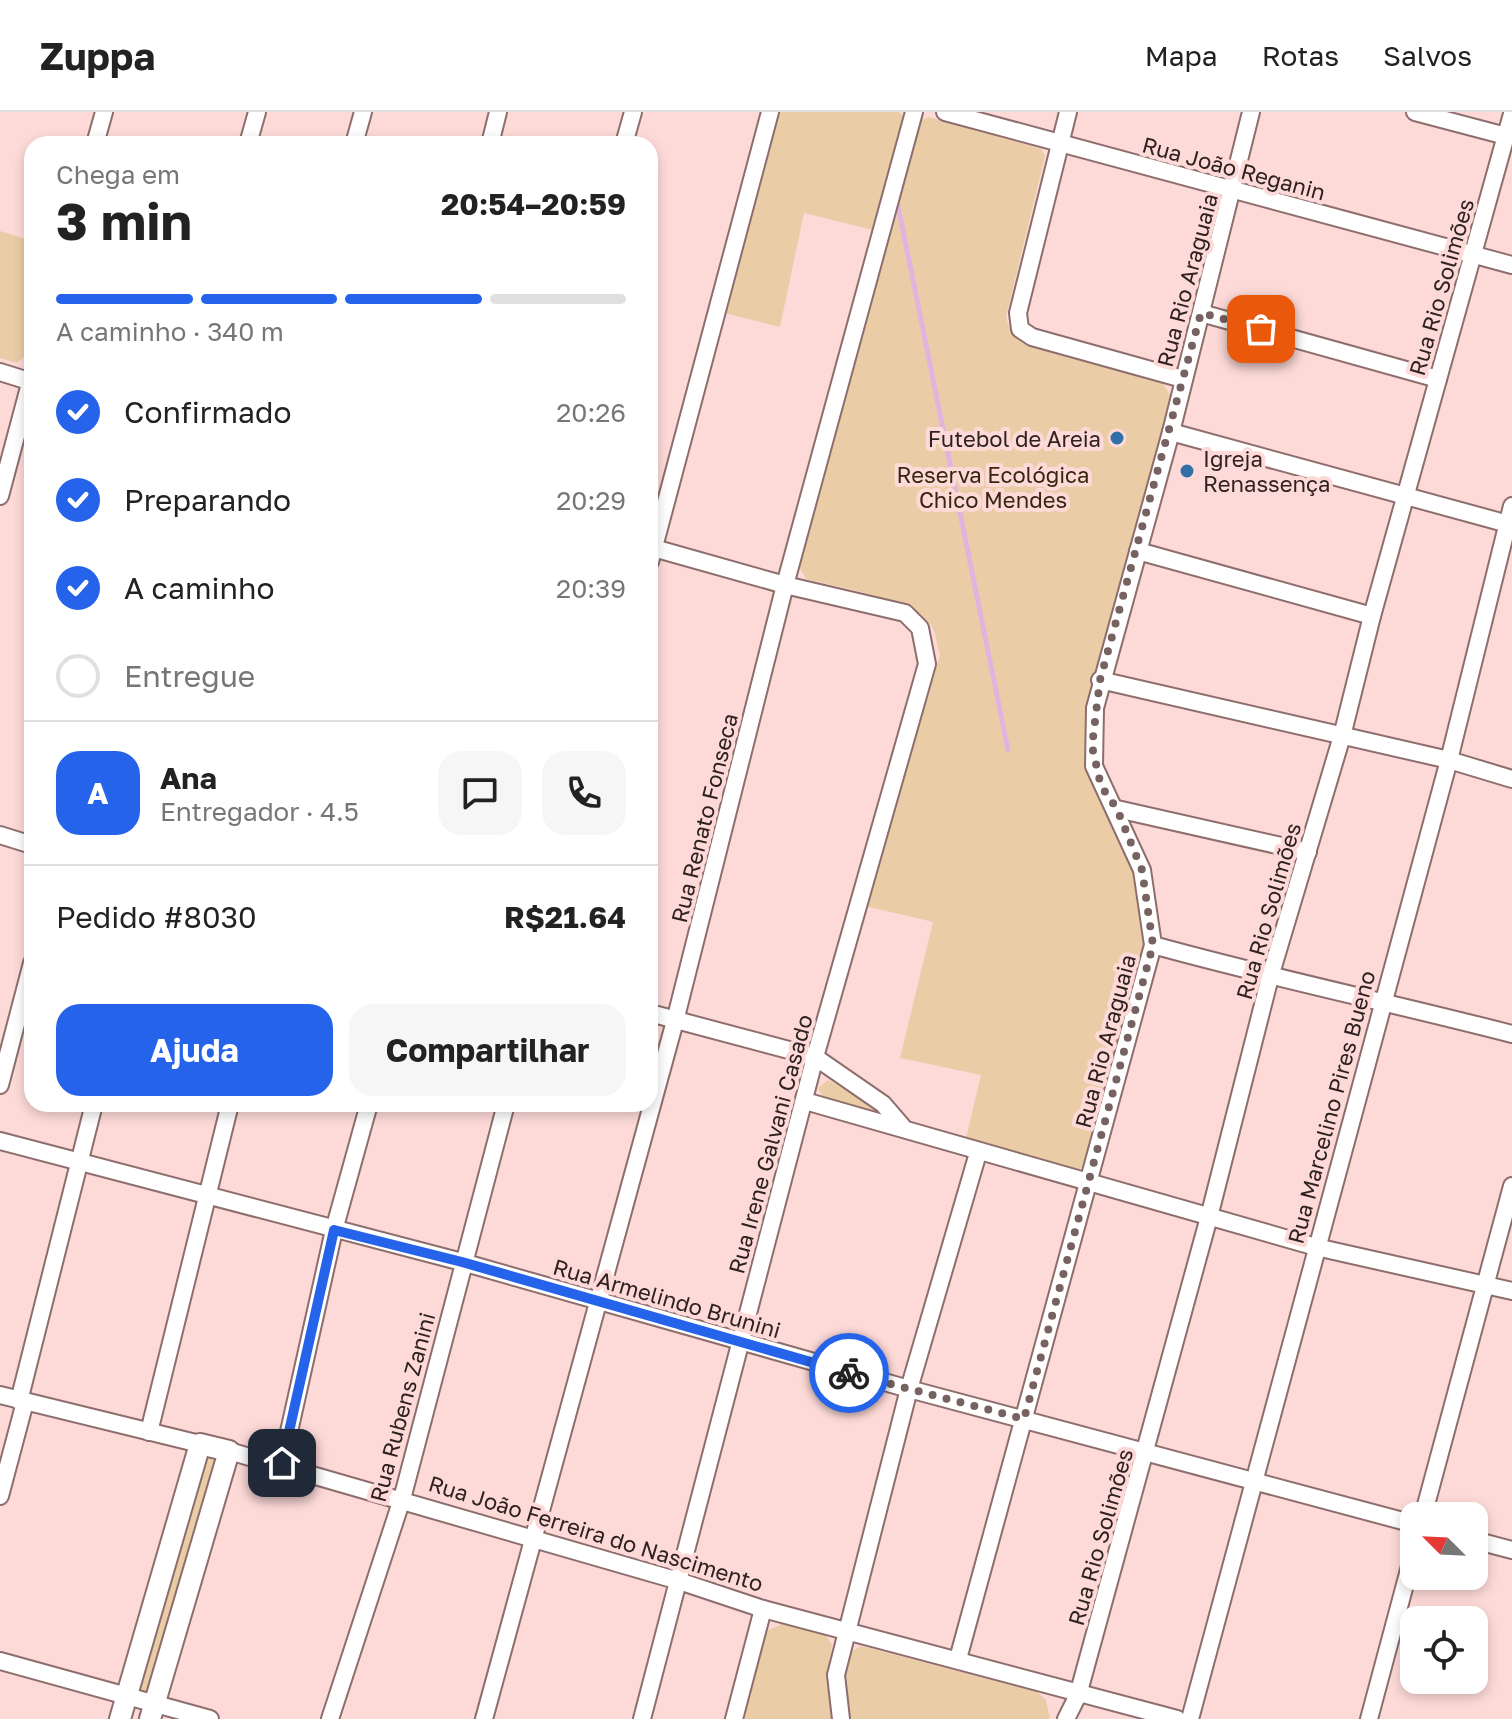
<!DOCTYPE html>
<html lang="pt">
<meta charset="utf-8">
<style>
body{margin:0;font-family:"Golos Text",sans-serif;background:#f6f6f6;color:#222;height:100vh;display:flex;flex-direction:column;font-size:30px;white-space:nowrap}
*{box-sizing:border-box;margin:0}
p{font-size:26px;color:#767676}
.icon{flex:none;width:44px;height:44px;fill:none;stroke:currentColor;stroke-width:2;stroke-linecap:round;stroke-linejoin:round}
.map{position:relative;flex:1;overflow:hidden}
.sheet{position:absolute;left:24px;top:24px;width:634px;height:976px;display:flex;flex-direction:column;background:#fff;border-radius:24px;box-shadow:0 4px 12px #0003}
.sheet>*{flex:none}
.needle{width:52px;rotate:294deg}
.controls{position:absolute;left:1400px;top:1390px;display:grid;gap:16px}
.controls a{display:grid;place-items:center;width:88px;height:88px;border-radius:16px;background:#fff;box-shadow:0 4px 12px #0003;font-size:40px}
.pin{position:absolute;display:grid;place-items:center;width:68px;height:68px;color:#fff;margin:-34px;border-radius:16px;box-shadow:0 4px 12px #0006}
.courier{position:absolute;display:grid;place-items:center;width:80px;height:80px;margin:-40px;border:6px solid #2563eb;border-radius:50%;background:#fff;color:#222;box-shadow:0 2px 10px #0007}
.headline em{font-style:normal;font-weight:700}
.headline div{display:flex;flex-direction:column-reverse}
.headline{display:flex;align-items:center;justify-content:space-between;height:136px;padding:0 32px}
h1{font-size:52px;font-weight:700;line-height:60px}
.bar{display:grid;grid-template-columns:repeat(4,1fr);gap:12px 8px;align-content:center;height:96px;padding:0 32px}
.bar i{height:10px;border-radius:6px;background:#e0e0e0}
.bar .current{background:#2563eb}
.bar p{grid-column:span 4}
.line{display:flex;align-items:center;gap:20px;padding:0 32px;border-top:2px solid #e0e0e0}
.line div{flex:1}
.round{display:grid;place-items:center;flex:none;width:84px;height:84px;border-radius:24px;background:#f6f6f6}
ol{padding:0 32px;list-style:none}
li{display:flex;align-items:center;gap:24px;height:88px}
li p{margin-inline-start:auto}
li .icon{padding:8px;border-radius:50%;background:#2563eb;color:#fff;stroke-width:4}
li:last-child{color:#767676}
li i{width:44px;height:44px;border:4px solid #e0e0e0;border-radius:50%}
.primary-button{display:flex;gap:16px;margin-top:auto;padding:16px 32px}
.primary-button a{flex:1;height:92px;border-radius:24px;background:#2563eb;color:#fff;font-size:32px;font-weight:700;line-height:92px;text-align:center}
.primary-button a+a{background:#f6f6f6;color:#222}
header{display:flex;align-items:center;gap:48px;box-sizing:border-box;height:112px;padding:0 40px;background:#fff;border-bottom:2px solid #e0e0e0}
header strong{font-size:38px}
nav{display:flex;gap:44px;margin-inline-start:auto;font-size:28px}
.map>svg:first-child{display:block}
.green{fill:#eacda7}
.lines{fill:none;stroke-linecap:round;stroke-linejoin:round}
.stream{stroke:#e2b3df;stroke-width:5}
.minor-casing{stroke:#8d6e6c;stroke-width:20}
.tertiary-casing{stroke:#8d6e6c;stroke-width:24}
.minor{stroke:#fff;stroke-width:16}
.tertiary{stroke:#fff;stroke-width:20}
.done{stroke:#766260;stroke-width:8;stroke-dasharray:0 14.4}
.route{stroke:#2563eb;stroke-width:10}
.poi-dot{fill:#3070a6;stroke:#fddad8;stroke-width:3}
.labels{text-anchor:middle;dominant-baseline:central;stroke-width:8;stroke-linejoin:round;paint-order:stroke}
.street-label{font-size:22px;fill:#2e2120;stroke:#fddad8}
.poi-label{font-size:22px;fill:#2e2120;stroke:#fddad8;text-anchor:end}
.park-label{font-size:22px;fill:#36260e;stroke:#fddad8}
</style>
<header>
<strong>Zuppa</strong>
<nav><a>Mapa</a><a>Rotas</a><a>Salvos</a></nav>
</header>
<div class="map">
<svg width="1512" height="1607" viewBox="0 0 1512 1607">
<rect width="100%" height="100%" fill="#fddad8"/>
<g class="green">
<path d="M779 0H899L903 5 873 118 804 101 780 215 725 201Z"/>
<path d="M929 5 1041 37 1045 44 1006 205 1011 221 1026 231 1161 269 1171 284 1089 596 1087 654 1094 676 1136 759 1146 830 1086 1053 1079 1057 966 1026 981 963 900 946 933 810 865 794 940 543C937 534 936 520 931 513 914 488 835 474 806 467L799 455 919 9Z"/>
<path d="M0 119 32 129V238L17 251 0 246Z"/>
<path d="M828 968 880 996 881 1002 879 1005 824 987 818 976Z"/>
<path d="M206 1344 217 1351 151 1581 136 1583Z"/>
<path d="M784 1511 825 1522 832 1533 827 1563 833 1607H742L766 1519Z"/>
<path d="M861 1534 1037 1580 1046 1588 1050 1607H849L842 1563 847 1542Z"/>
</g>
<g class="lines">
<path class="stream" d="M897 89 1008 638"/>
<g class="minor-casing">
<g id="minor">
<path d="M945 0 1512 153"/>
<path d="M1068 0 1018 201 1020 217 1032 225 1183 267"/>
<path d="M1415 0 1506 24"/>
<path d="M95 32 104 0"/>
<path d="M248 32 257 0"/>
<path d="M354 32 363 0"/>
<path d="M490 32 498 0"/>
<path d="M624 32 633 0"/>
<path d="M1201 201 1438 267"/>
<path d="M0 260 32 270"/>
<path d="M1171 320 1512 413"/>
<path d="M0 384 32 264"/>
<path d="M1138 439 1372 504"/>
<path d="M650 450 770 0"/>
<path d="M1100 568 1449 648 1512 667"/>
<path d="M1117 697 1308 740"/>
<path d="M0 723 32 733"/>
<path d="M1153 833C1272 866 1392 891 1512 922"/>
<path d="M650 901 815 945 883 992 902 1014"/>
<path d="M0 973 32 851"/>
<path d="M805 989 1316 1135 1512 1179"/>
<path d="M0 1029 462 1150 909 1277 1414 1412"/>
<path d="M0 1283 200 1332"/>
<path d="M19 1289 94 992"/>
<path d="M149 1320 230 992"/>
<path d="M229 1339 679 1469 763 1497 1177 1607"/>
<path d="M282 1351 334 1118 369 992"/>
<path d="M0 1384 25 1290"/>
<path d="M1423 1404 1512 1074"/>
<path d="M1474 1428 1512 1438"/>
<path d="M958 1547 1153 833 1142 758 1094 654 1095 596 1171 320 1251 0"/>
<path d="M0 1549 210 1607"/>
<path d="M330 1607 402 1387 506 992"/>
<path d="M484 1607 675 909 785 473 914 0"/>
<path d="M642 1607 815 945 927 552 920 516 905 501 785 473 650 435"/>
<path d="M734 1607 763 1497"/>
<path d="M841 1607 836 1563 909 1277 978 1041"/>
<path d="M1066 1607 1078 1583 1209 1105 1270 865 1342 624 1372 504 1512 2"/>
<path d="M1190 1607 1449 648 1512 394"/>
<path d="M1369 1607 1414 1439"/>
</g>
</g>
<g class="tertiary-casing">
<path id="tertiary" d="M120 1607 200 1332 229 1339 150 1607"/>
</g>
<use href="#minor" class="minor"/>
<use href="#tertiary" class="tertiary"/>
</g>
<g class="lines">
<path class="done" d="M849 1261 1024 1307 1153 833 1142 758 1117 697 1101 674 1092 634 1100 568 1201 201 1261 217"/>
<path class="route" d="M282 1351 334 1118 462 1150 849 1261"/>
</g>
<g class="poi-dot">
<circle cx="1117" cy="326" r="8"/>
<circle cx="1187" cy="359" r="8"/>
</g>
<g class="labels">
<g class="street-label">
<text transform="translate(1234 56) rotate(15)">Rua João Reganin</text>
<text transform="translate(1187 168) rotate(-75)">Rua Rio Araguaia</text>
<text transform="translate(1441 175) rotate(-74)">Rua Rio Solimões</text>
<text transform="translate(704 706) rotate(-76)">Rua Renato Fonseca</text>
<text transform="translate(1268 799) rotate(-74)">Rua Rio Solimões</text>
<text transform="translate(1105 929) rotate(-75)">Rua Rio Araguaia</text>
<text transform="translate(1331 995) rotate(-75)">Rua Marcelino Pires Bueno</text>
<text transform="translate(770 1032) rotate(-75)">Rua Irene Galvani Casado</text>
<text transform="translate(667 1186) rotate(16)">Rua Armelindo Brunini</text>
<text transform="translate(402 1295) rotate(-75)">Rua Rubens Zanini</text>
<text transform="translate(596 1421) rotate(17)">Rua João Ferreira do Nascimento</text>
<text transform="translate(1100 1425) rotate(-74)">Rua Rio Solimões</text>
</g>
<g class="poi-label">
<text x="1101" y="326">Futebol de Areia</text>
<text x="1203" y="346" text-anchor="start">Igreja<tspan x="1203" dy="25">Renassença</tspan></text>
</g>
<g class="park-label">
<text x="993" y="362">Reserva Ecológica<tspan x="993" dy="25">Chico Mendes</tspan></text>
</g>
</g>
</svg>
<div class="controls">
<a><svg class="needle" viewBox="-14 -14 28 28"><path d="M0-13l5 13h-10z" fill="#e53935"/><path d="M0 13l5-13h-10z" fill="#767676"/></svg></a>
<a><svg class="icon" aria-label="locate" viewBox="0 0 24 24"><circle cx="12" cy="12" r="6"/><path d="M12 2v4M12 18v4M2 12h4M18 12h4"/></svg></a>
</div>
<div class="pin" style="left:1261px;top:217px;background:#ea580c"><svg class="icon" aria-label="bag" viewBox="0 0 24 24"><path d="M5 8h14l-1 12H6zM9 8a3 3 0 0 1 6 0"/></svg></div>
<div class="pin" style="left:282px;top:1351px;background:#1f2937"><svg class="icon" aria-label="home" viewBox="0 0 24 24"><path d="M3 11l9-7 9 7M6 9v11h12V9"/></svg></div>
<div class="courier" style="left:849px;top:1261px"><svg class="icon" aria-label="bike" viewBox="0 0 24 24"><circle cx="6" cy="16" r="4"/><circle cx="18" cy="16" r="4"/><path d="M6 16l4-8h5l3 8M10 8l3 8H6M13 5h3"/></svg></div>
<section class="sheet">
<div class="headline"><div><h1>3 min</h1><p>Chega em</p></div><em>20:54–20:59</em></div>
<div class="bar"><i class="current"></i><i class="current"></i><i class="current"></i><i></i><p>A caminho · 340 m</p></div>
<ol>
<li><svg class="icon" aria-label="check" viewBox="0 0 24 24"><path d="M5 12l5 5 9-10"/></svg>Confirmado<p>20:26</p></li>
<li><svg class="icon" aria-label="check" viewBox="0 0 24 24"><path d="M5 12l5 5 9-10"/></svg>Preparando<p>20:29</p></li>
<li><svg class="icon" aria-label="check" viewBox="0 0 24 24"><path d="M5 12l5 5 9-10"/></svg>A caminho<p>20:39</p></li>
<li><i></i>Entregue</li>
</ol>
<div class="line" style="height:144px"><b class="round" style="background:#2563eb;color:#fff">A</b><div><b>Ana</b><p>Entregador · 4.5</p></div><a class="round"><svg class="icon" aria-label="chat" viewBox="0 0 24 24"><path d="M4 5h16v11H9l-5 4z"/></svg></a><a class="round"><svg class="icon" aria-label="phone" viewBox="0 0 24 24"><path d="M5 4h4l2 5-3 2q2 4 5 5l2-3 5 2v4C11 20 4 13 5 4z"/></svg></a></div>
<div class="line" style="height:104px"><div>Pedido #8030</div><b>R$21.64</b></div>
<div class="primary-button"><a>Ajuda</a><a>Compartilhar</a></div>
</section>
</div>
